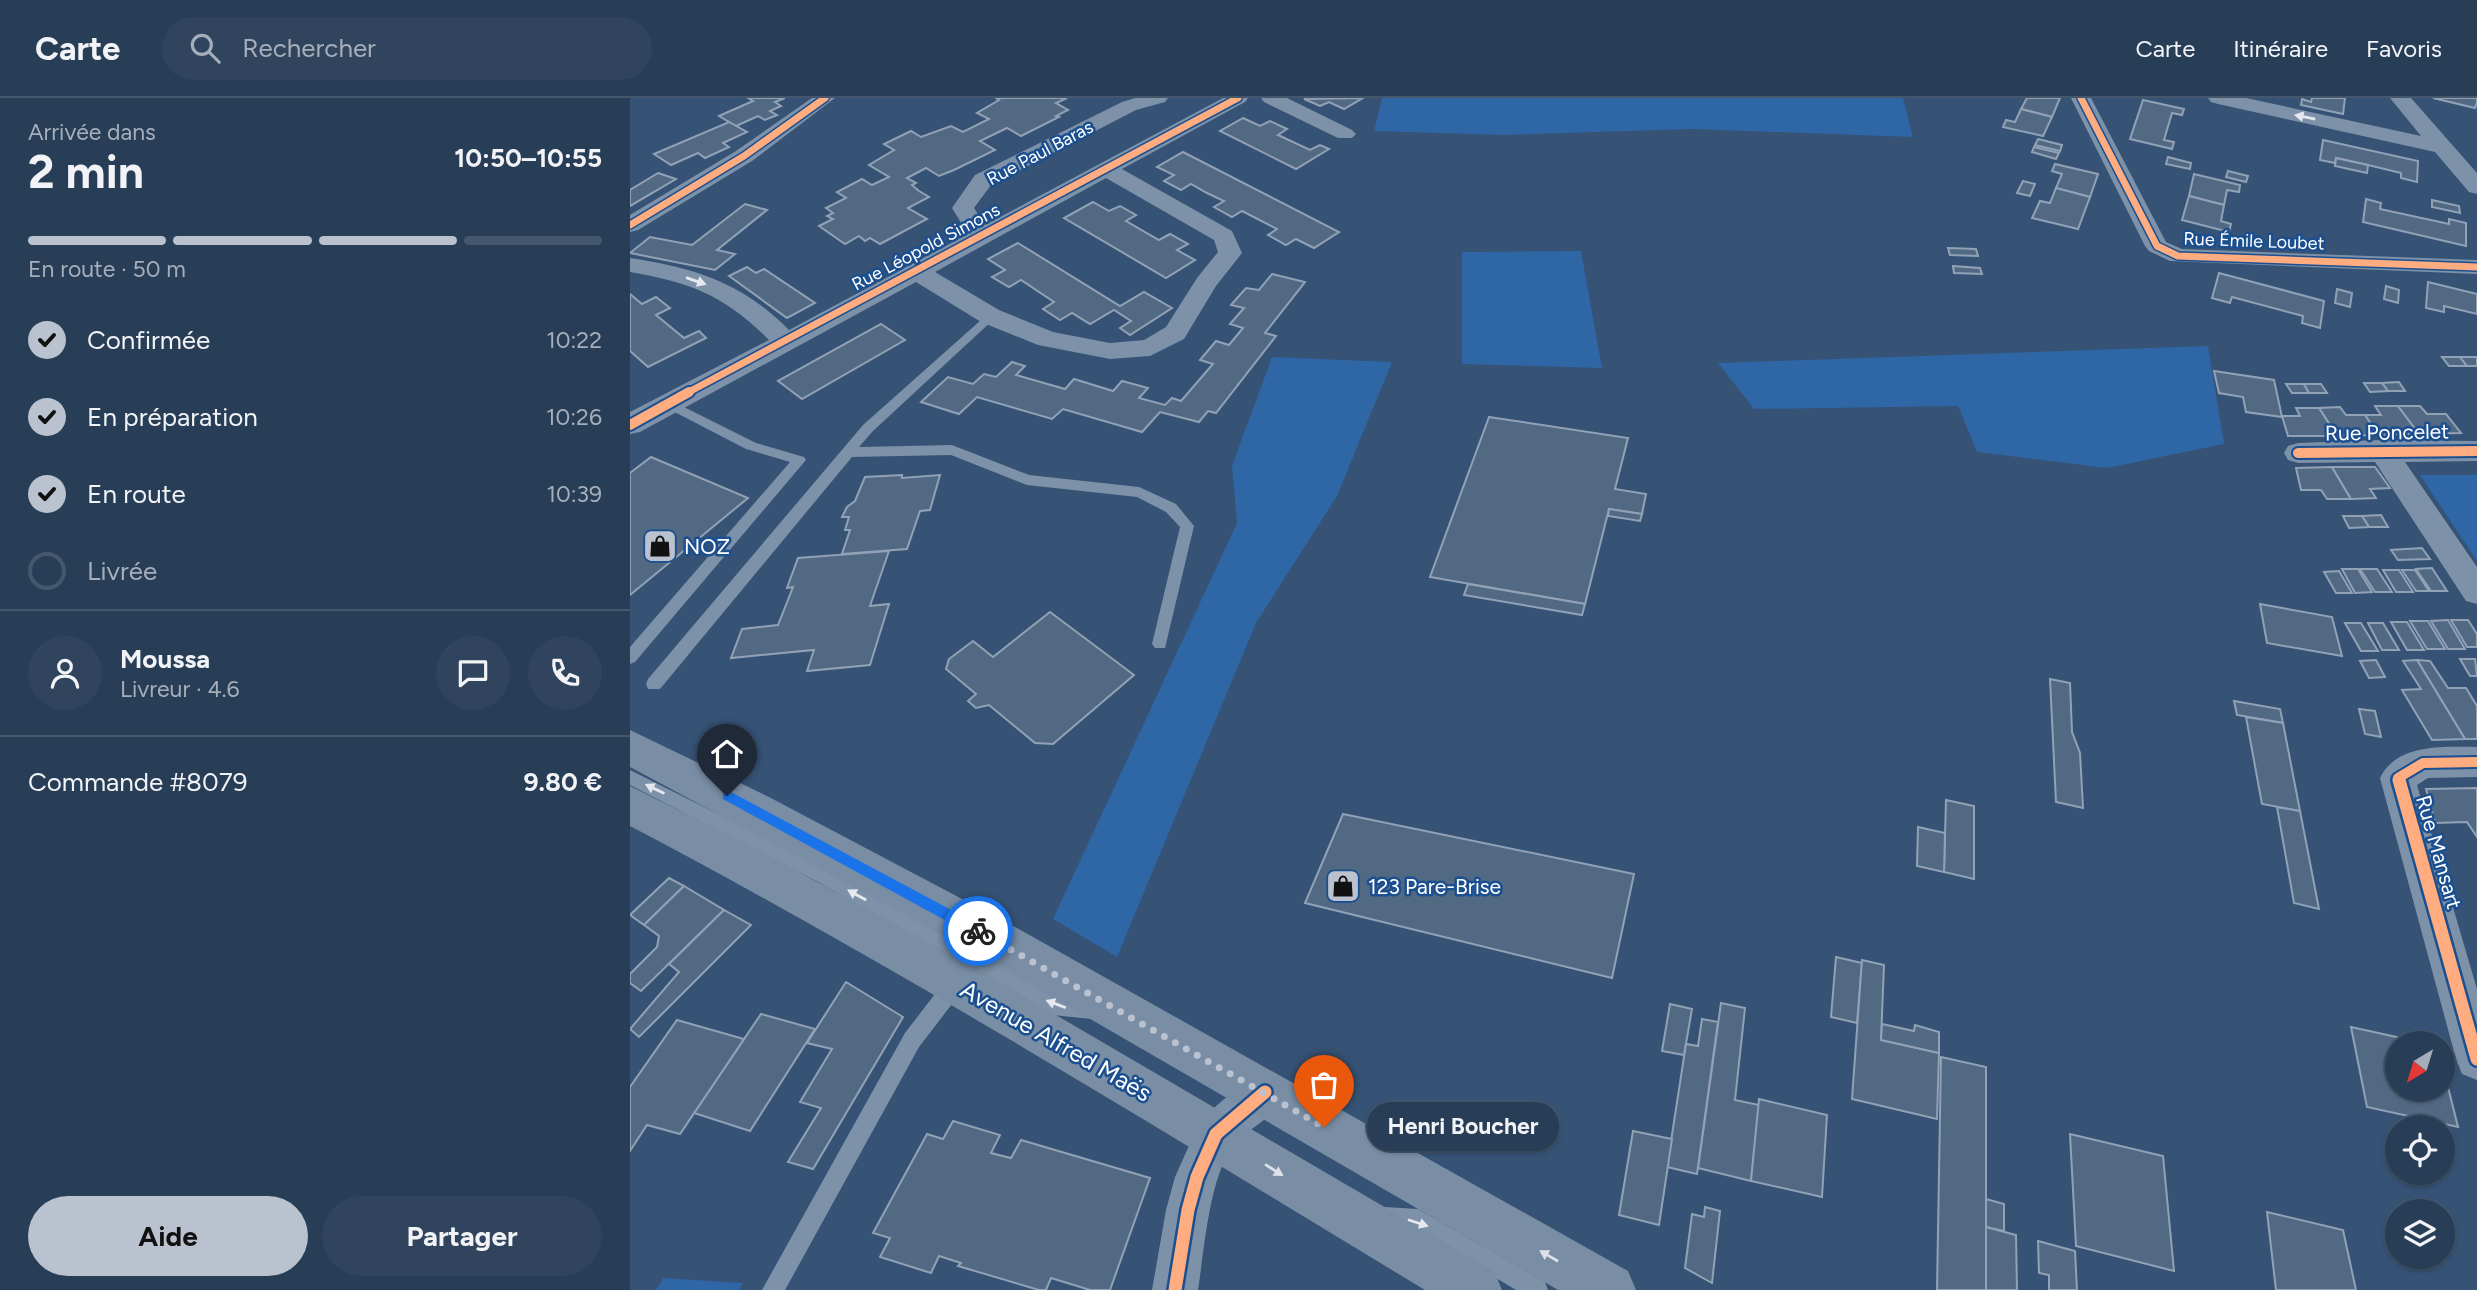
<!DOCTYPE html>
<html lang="fr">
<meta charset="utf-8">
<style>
body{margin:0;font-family:Figtree,sans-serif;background:#30455d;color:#f1f3f6;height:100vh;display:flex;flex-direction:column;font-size:26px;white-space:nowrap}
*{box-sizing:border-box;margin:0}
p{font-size:23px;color:#a5aeba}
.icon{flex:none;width:38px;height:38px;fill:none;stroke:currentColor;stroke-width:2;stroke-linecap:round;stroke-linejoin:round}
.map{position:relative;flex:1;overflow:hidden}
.sheet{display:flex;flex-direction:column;background:#283e57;width:630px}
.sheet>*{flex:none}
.needle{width:46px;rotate:218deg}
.tools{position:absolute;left:1755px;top:933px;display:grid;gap:14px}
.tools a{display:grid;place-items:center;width:70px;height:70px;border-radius:50%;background:#283e57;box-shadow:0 2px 5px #0004,0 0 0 2px #44576d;font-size:35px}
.pin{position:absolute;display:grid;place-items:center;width:60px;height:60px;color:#fff;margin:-72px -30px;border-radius:50% 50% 50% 0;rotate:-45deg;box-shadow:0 0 7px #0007}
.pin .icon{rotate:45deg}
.courier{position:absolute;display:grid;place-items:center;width:70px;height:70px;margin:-35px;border:5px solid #1a73e8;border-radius:50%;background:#fff;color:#222;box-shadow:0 2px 9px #0007}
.bubble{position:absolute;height:49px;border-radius:24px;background:#283e57;box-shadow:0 2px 5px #0004,0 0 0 2px #44576d;font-size:23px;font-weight:700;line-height:49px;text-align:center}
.summary em{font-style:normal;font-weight:700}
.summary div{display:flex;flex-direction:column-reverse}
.summary{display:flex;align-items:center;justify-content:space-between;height:119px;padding:0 28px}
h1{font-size:46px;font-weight:700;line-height:52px}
.bar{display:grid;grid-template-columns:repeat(4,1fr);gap:10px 7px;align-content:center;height:84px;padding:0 28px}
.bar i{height:9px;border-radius:5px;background:#44576d}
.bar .on{background:#b9c2ce}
.bar p{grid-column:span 4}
.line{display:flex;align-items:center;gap:18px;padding:0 28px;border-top:2px solid #44576d}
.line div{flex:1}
.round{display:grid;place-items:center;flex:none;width:74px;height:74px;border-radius:37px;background:#30455d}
ol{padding:0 28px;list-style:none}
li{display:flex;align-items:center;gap:21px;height:77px}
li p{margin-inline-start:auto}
li .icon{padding:7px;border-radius:50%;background:#b9c2ce;color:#111;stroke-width:4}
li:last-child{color:#a5aeba}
li i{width:38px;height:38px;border:4px solid #44576d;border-radius:50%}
.action{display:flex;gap:14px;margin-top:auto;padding:14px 28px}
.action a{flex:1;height:80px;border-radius:42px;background:#b9c2ce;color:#111;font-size:28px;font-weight:700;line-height:80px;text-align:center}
.action a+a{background:#30455d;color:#f1f3f6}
header{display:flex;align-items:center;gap:42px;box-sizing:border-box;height:98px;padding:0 35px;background:#283e57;border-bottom:2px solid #44576d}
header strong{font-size:33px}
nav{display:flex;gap:38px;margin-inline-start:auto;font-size:24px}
.search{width:490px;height:63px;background:#30455d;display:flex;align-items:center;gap:18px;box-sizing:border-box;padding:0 24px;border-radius:38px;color:#a5aeba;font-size:26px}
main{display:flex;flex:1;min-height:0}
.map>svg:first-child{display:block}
.green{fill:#2f66a5}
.building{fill:#526984;stroke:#92a2b6;stroke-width:2}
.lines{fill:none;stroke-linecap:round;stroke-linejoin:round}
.lane{fill:#7d92a8;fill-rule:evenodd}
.street{fill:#7d92a8;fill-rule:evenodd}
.secondary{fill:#798da4;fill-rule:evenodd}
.cycleway-far2-casing{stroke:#1b4f8f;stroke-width:10}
.cycleway-far1-casing{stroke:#1b4f8f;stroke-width:14}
.cycleway-casing{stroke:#1b4f8f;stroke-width:18}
.cycleway-far2{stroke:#ffac80;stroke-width:7}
.cycleway-far1{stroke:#ffac80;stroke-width:10}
.cycleway{stroke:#ffac80;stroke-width:13}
.oneway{fill:#e5e9ee}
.oneway2{fill:#dee2e8}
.route{fill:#1a73e8}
.done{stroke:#b9c2ce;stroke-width:7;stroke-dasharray:0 12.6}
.labels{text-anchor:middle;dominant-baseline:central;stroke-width:5;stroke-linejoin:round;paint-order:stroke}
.far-street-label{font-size:18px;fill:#fff;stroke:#1b4f8f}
.street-label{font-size:21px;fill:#fff;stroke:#1b4f8f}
.poi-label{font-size:21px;fill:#fff;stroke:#1b4f8f;text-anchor:start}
.near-street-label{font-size:24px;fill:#fff;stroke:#1b4f8f}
</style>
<header>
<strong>Carte</strong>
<div class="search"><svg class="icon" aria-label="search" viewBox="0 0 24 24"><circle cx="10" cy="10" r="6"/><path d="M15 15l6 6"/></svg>Rechercher</div>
<nav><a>Carte</a><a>Itinéraire</a><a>Favoris</a></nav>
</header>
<main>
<section class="sheet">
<div class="summary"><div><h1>2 min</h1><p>Arrivée dans</p></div><em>10:50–10:55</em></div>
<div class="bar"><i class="on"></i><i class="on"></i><i class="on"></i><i></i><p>En route · 50 m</p></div>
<ol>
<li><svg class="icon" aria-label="check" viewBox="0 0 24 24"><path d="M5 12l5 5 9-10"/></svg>Confirmée<p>10:22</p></li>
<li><svg class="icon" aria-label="check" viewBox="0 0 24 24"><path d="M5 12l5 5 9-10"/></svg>En préparation<p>10:26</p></li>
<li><svg class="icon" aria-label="check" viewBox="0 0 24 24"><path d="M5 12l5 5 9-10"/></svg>En route<p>10:39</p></li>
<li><i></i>Livrée</li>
</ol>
<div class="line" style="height:126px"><a class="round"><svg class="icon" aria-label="person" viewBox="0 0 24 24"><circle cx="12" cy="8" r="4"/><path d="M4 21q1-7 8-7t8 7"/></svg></a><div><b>Moussa</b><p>Livreur · 4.6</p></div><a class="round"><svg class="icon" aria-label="chat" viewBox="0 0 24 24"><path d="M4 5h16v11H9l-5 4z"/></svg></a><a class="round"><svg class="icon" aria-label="phone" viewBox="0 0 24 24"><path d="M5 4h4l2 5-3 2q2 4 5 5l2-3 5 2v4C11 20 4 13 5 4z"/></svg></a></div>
<div class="line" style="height:91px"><div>Commande #8079</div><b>9.80 €</b></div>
<div class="action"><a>Aide</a><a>Partager</a></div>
</section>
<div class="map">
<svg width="1847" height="1192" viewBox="0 0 1847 1192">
<rect width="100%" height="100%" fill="#365274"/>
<g class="green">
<path d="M752 0H1273L1283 39 1063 31 873 37 744 33Z"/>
<path d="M951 153 972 270 832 266V154Z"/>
<path d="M1578 248 1594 346 1477 370 1347 354 1328 308 1124 311 1088 265Z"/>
<path d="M642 259 762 264 707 398 626 525 487 859 423 821 607 425 602 368Z"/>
<path d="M1790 377H1847V463Z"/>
<path d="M33 1180 113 1185 109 1192H26Z"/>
</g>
<g class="building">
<path d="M118 0H155L145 4 151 8 140 13 147 17 135 22 128 18 106 28 89 18 123 3Z"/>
<path d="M366 0H437L426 5 438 12 426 18 429 19 391 38 377 30 350 43 365 52 324 72 309 78 296 70 277 80 286 85 282 87 289 93 299 99 278 110 297 121 250 146 240 140 235 143 229 138 215 146 189 128 203 121 197 118 203 115 196 110 216 100 207 94 232 81 242 87 259 79 239 67 264 52 254 46 281 33 291 39 321 28 333 34 359 21 347 15 369 2Z"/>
<path d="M733 0 714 11 699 4 690 8 674 1Z"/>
<path d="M1397 0H1430L1422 19 1391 11Z"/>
<path d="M1682 0H1715L1713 16 1671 7 1672 1 1681 4Z"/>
<path d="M1803 0H1847V4L1845 10Z"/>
<path d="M1513 2 1554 11 1552 17 1542 15 1534 42 1544 44 1542 51 1500 41Z"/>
<path d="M1391 11 1422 19 1413 38 1373 29 1376 22 1385 24Z"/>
<path d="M613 20 630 28 640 23 657 31 648 37 680 52 690 47 699 51 666 71 590 33Z"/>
<path d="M99 24 117 34 93 45 99 49 75 60 68 55 41 67 24 56Z"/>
<path d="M1408 41 1432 47 1430 53 1405 47Z"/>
<path d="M1693 42 1788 63 1787 84 1771 80V75L1738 67 1706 60 1705 65 1690 62Z"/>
<path d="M1404 49 1429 55 1426 61 1402 54Z"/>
<path d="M553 54 709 134 684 150 666 141 656 147 638 137 647 131 612 113 602 119 584 109 594 103 577 95 561 86 551 92 534 83 544 77 527 69Z"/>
<path d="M1538 59 1561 65 1560 71 1536 66Z"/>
<path d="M1706 60 1738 67 1737 75 1705 68Z"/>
<path d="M1425 66 1468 76 1460 99 1426 90 1432 76 1422 73Z"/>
<path d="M1598 73 1618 78 1616 84 1596 79Z"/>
<path d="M28 75 46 81 0 108V92Z"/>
<path d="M1564 76 1610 87 1609 94 1597 92 1594 107 1559 98Z"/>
<path d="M1393 83 1405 86 1400 98 1387 95Z"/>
<path d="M1426 90 1460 99 1448 131 1402 120 1410 103 1420 105Z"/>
<path d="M1559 98 1594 107 1591 123 1601 126 1599 134 1552 122Z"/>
<path d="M1736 101 1751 105 1750 111 1819 126V121L1836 125V148L1733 124Z"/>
<path d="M1802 102 1829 108 1830 115 1802 109Z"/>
<path d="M463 104 479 113 490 108 506 117 496 123 529 142 540 136 558 146 547 152 565 162 536 180 434 120Z"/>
<path d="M115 106 137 112 87 152 105 156 85 172 0 155 20 139 62 147Z"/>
<path d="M388 145 490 208 514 194 542 210 500 237 490 230 501 223 484 212 460 226 442 215 430 222 413 211 424 204 391 182 379 189 362 179 375 172 358 161Z"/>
<path d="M1318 150 1346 151 1348 158 1320 157Z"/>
<path d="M1323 168 1350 170 1352 176 1324 175Z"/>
<path d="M117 169 126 175 134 171 185 205 157 220 99 178Z"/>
<path d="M1589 175 1694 203 1690 230 1672 225 1673 218 1602 199 1600 205 1582 200Z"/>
<path d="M642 176 675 184 635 235 646 238 586 315 578 313 569 324 530 314 512 334 433 311 422 321 347 299 329 316 291 304 318 279 343 286 354 276 366 279 382 264 395 268 386 277 435 291 444 281 483 293 492 283 518 290 509 300 535 307 542 300 551 303 583 266 570 262 586 243 599 247 613 230 600 226 614 210 601 207 616 190 629 192Z"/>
<path d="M1798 184 1847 196V216L1814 208V214L1796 210Z"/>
<path d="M1756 188 1769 192 1768 205 1754 201Z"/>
<path d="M1707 191 1722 195 1720 209 1705 205Z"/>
<path d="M0 196 12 206 26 199 40 210 26 217 54 240 69 233 76 240 18 269 0 253Z"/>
<path d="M251 226 275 242 172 301 148 283Z"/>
<path d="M1812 259H1830L1837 268H1819Z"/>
<path d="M1830 259H1847V268H1837Z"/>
<path d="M1584 273 1644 282 1652 319 1616 314 1613 299 1589 295Z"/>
<path d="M1769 284 1775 293H1758L1752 285Z"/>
<path d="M1734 285H1752L1758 293 1740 294Z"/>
<path d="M1656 286H1674L1679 295H1662Z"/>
<path d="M1674 286H1691L1697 295H1679Z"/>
<path d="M1745 308H1768L1789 336 1748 337 1735 317H1751Z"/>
<path d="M1768 308H1790L1797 316H1816L1831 335 1789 336Z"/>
<path d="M1710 309 1716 317H1735L1748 337 1707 338 1689 310Z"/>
<path d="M1666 310H1689L1707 338H1658L1652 318H1670Z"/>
<path d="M859 319 998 340 985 391 1016 396 1012 416 979 411 955 506 800 479Z"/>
<path d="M21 359 118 400 0 497V375Z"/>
<path d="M1702 369 1721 401H1697L1691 392H1671L1666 370Z"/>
<path d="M1702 369H1745L1760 390 1740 391 1746 400 1721 401Z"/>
<path d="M272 377V380L310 377 300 412 290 413 277 451 212 456 220 432H215L219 419H212L217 409 225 403 235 379Z"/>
<path d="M979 411 1012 416 1010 423 978 418Z"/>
<path d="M1751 417 1758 429H1739L1732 418Z"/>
<path d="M1713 418H1732L1739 429 1719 430Z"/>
<path d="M1792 450 1800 461 1768 462 1761 452Z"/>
<path d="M259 453 240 508 259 506 240 567 177 573 184 552 101 560 112 531 148 527 163 489 157 490 168 460Z"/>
<path d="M1802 470 1817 493H1801L1786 471Z"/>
<path d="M1712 471H1728L1742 494 1725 495Z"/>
<path d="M1730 471H1747L1762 494H1745Z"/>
<path d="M1753 472H1769L1783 494H1766Z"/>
<path d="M1772 472H1785L1799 493H1786Z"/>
<path d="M1709 473 1722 495H1706L1694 474Z"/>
<path d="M838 486 955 506 952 517 834 497Z"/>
<path d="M1630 506 1702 519 1712 558 1637 545Z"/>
<path d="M420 514 504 577 423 646 405 645 359 607 346 610 338 603 346 596 316 571 319 561 343 543 363 559Z"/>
<path d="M1818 522 1835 551H1818L1801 523Z"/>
<path d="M1821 522H1838L1847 536V549H1837Z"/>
<path d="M1780 523H1798L1815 551H1797Z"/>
<path d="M1761 524H1777L1794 552H1777Z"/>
<path d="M1715 525H1731L1748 553H1731Z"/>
<path d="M1738 525H1753L1769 552H1752Z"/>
<path d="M1830 561H1845L1847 578H1840Z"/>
<path d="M1746 562 1755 579 1739 580 1730 563Z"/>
<path d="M1787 562 1800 563 1818 590H1836L1847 608V641H1835Z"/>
<path d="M1787 562 1835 641 1802 642 1772 592 1791 591 1773 563Z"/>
<path d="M1420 581 1440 585 1442 634 1450 655 1453 710 1426 704Z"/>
<path d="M1604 603 1650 611 1653 625 1607 617Z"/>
<path d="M1729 611 1745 613 1751 639 1735 636Z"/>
<path d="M1616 619 1653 625 1670 713 1632 706Z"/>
<path d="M1847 690V739L1837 724 1805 725 1796 691Z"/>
<path d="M1316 702 1344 708V781L1314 774Z"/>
<path d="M1647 709 1670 713 1689 811 1664 805Z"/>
<path d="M713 716 1004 776 982 880 675 805Z"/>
<path d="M1288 729 1315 735 1314 774 1287 768Z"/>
<path d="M39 780 54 788 14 827 0 817Z"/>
<path d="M54 788 94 812 11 893 0 885V876L27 849 29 838 14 827Z"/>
<path d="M94 812 121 827 9 939 0 931 49 874 39 866Z"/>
<path d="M1206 859 1232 865 1227 925 1201 919Z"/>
<path d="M1232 862 1254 867 1251 942 1309 955 1307 1021 1222 1001Z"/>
<path d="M216 884 273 919 183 1071 158 1064 191 1010 170 1004 202 951 177 945Z"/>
<path d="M1091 905 1115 910 1105 1002 1129 1007 1121 1083 1068 1070Z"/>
<path d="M1040 906 1062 911 1054 957 1032 953Z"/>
<path d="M131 916 185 931 120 1033 64 1015Z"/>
<path d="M1072 921 1088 924 1067 1076 1037 1069 1056 946 1068 948Z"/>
<path d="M47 922 114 941 50 1036 17 1027 0 1053V989Z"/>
<path d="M1252 926 1284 933 1285 927 1309 934V955L1251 942Z"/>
<path d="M1721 929 1794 945H1768V990H1813V969L1828 1029 1737 1009Z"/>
<path d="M1311 959 1356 969V1192H1307Z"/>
<path d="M1129 1001 1197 1017 1192 1099 1121 1083Z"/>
<path d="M323 1023 370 1037 361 1055 381 1060 391 1042 520 1080 480 1192H460L421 1180 416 1192H409L328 1168 331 1165 309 1158 301 1175 250 1159 260 1140 243 1135 297 1036 313 1041Z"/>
<path d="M1003 1033 1042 1041 1029 1127 989 1117Z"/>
<path d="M1440 1036 1533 1058 1544 1173 1446 1148Z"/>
<path d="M1356 1101 1374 1106V1133L1356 1129Z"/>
<path d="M1075 1109 1090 1113 1082 1185 1055 1170 1062 1116 1074 1119Z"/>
<path d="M1637 1114 1713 1132 1726 1192H1646Z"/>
<path d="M1356 1129 1386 1137 1387 1192H1356Z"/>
<path d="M1408 1143 1445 1153 1447 1192H1419V1177L1409 1175Z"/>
</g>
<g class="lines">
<g class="lane">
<path d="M360 214 366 218 364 221 243 333 229 349 322 347 399 377 509 389 546 406 564 428 535 550H525L522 546 550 429 536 414 507 399 397 387 321 357 222 359 30 591H18L16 586 18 581 233 327Z"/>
<path d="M38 301 126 345 174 359 176 362 5 564 0 566V549L160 364 116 351 33 308V302Z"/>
<path d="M0 672 200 772 431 901 469 905 471 912 469 919 462 921 422 917 188 784 0 687Z"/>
<path d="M325 877 332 879 334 886 332 893 289 949 155 1192H132L275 935 318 879Z"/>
<path d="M755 1109 788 1111 795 1115 915 1184 918 1192H886L786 1132 755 1131 748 1127 744 1120 748 1113Z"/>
</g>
<g class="street">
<path d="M182 0H205L122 63 8 132 0 134V117L106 53Z"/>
<path d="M505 0H538L535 4 506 12 361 87 344 110 355 127 593 0H618L615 4 492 71 602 133 612 155 586 188 554 241 520 258 480 261 408 247 351 224 286 184 10 334 0 336V314L139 242C94 197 62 185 0 174V160C65 170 111 184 159 232L338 136 322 110 345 77 492 4ZM476 80 584 142 588 154 567 180 536 229 514 242 480 245 423 234 369 212 305 174Z"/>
<path d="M631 0H657L722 32 726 36 722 40H708L634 4Z"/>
<path d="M1441 0H1461L1536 144 1552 151 1847 162V176L1540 163 1519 153 1515 148Z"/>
<path d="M1578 0H1616L1791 38 1760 0H1781L1847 75V96L1839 94 1805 54 1588 6 1581 4Z"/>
<path d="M1752 342 1847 343V363L1775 364 1847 469V506L1836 503 1745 364 1668 365 1658 362 1654 355 1658 348 1668 345Z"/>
<path d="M1847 649V679L1798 680 1787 687 1847 891V982L1832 976 1826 961 1750 680C1767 645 1814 649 1847 649Z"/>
<path d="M635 973 650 979 656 994C644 1024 617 1028 601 1051 579 1083 574 1154 568 1192H522L536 1112 545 1079 571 1021 620 979Z"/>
</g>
<g class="secondary">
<path d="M0 632 139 699 387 830 998 1173 1006 1192H928L355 860 0 669Z"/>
<path d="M0 688 123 749 337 865 864 1173 872 1192H795C532 1033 272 871 0 728Z"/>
</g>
<g class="cycleway-far2-casing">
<g id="cycleway-far2">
<path d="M1451 0 1527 148 1548 158 1847 169"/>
<path d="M0 127 114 58 195 0"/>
<path d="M55 296 608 0"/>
</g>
</g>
<g class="cycleway-far1-casing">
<g id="cycleway-far1">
<path d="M0 327 59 294"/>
<path d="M1668 355 1847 353"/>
<path d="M1769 684 1768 680 1793 665 1847 664"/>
</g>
</g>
<g class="cycleway-casing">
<g id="cycleway">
<path d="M1769 682 1847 961"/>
<path d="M545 1192 558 1112 567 1079 586 1036 635 994"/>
</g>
</g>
<use href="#cycleway-far2" class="cycleway-far2"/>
<use href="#cycleway-far1" class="cycleway-far1"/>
<use href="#cycleway" class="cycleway"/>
</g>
<defs><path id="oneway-solid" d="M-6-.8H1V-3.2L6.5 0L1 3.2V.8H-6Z" transform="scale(1.75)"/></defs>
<g class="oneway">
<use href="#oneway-solid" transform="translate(1675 19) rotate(-168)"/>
<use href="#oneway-solid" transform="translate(66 183) rotate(19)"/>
<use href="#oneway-solid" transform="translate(25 691) rotate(-154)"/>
<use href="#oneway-solid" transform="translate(227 797) rotate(-151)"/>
<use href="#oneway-solid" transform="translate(426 906) rotate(-159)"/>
<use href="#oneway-solid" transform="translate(788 1125) rotate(18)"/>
</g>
<g class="oneway2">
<use href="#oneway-solid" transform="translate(644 1072) rotate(32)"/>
<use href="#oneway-solid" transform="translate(919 1158) rotate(-150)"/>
</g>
<path class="route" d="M97 692 353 829V838H344L93 701V694Z"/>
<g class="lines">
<path class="done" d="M348 833 694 1029"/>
</g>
<defs>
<g id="shop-square" transform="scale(1.75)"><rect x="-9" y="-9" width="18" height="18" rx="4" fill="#b9c2ce" stroke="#1b4f8f"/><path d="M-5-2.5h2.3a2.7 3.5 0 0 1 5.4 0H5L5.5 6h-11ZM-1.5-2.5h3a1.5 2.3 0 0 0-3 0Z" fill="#111"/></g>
</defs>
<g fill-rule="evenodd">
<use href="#shop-square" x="30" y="448"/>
<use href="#shop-square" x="713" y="788"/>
</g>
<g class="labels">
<g class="far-street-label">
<text transform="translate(410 55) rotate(-28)">Rue Paul Baras</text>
<text transform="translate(1624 143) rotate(2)">Rue Émile Loubet</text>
<text transform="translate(296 149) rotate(-28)">Rue Léopold Simons</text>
</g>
<g class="street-label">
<text transform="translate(1757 334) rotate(-1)">Rue Poncelet</text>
<text transform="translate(1809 754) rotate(74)">Rue Mansart</text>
</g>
<g class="poi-label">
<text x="54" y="448">NOZ</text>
<text x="738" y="788">123 Pare-Brise</text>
</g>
<g class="near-street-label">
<text transform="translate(426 943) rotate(30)">Avenue Alfred Maës</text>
</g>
</g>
</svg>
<div class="tools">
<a><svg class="needle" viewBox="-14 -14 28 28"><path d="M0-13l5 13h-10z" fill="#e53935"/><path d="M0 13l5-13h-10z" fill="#a5aeba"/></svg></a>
<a><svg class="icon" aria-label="locate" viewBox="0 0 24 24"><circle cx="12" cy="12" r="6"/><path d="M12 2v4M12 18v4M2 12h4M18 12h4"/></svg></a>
<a><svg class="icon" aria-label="layers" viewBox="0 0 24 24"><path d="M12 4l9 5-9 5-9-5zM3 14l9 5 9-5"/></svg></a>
</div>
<div class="pin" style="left:694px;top:1029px;background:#ea580c"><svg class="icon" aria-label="bag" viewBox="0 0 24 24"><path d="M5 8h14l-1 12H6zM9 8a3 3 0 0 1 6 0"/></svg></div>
<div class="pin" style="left:97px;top:698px;background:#1f2937"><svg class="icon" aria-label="home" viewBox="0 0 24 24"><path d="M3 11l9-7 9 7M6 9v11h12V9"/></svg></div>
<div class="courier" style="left:348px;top:833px"><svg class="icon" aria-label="bike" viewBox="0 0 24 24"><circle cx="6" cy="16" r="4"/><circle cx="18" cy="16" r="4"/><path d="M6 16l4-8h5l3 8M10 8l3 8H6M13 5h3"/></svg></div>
<div class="bubble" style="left:737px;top:1004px;width:192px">Henri Boucher</div>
</div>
</main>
